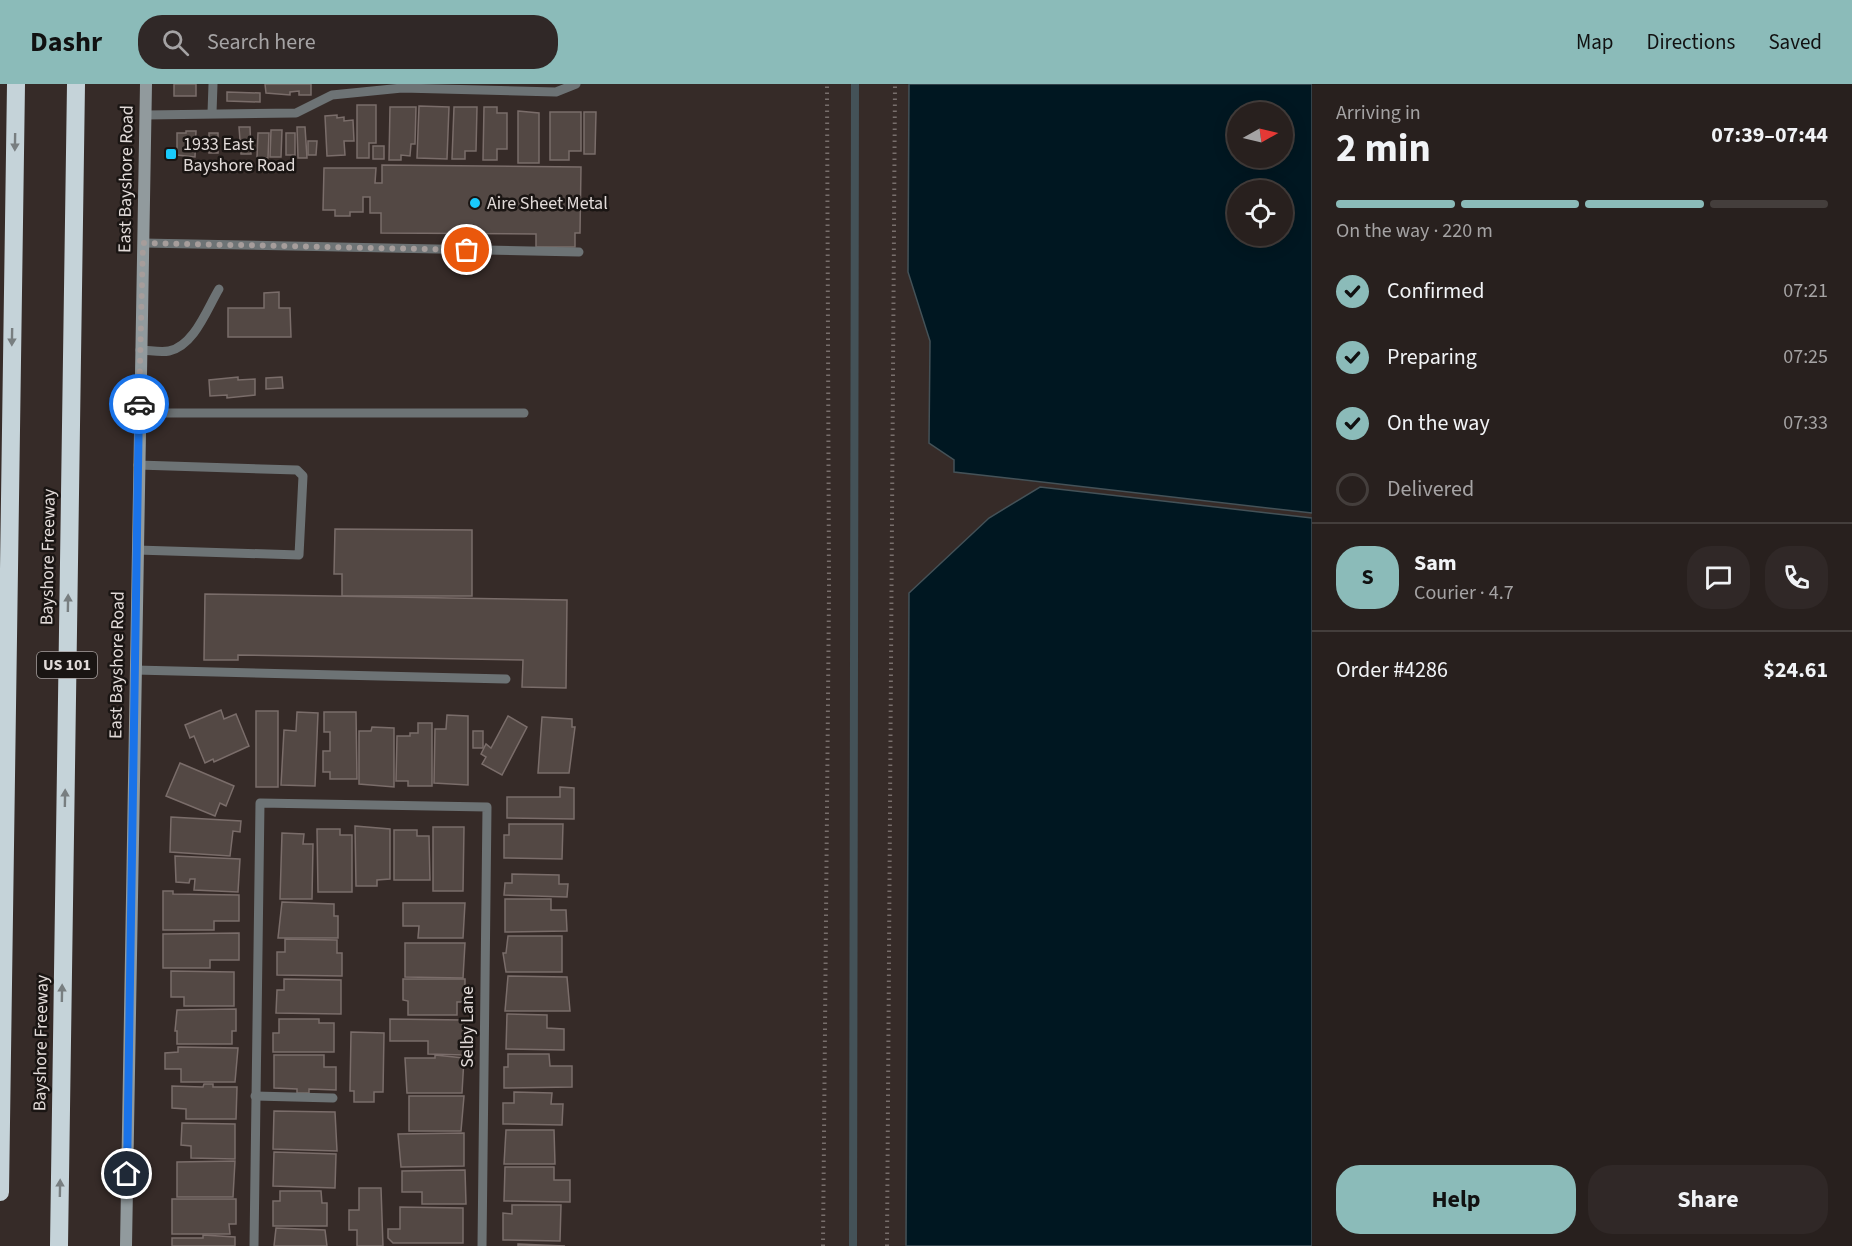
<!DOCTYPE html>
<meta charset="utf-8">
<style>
body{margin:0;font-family:"Source Sans 3",sans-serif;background:#302827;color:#f1f3f6;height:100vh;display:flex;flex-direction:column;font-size:22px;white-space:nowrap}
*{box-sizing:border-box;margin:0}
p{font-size:20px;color:#a5a3a4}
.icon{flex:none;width:33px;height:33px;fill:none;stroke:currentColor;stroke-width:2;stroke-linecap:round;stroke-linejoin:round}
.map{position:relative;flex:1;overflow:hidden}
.side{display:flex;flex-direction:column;background:#28201e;width:540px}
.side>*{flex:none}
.needle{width:39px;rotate:82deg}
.tools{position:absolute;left:1227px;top:18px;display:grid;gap:12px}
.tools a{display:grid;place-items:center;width:66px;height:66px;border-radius:50%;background:#28201e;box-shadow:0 3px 15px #0003,0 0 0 2px #443e3c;font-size:30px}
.pin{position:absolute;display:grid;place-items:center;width:51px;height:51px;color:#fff;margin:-26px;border:3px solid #fff;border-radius:50%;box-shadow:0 2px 6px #0007}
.courier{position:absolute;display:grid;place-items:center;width:60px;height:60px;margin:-30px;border:4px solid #1a73e8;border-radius:50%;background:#fff;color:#222;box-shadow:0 2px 8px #0007}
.summary em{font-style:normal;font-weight:700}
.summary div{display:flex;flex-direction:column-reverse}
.summary{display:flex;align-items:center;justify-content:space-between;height:102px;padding:0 24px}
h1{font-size:39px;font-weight:700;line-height:45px}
.bar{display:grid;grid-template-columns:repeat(4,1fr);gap:9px 6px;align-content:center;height:72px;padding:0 24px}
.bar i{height:8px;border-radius:4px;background:#443e3c}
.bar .active{background:#8bbbb9}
.bar p{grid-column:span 4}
.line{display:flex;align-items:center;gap:15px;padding:0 24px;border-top:2px solid #443e3c}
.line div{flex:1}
.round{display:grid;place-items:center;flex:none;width:63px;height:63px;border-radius:24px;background:#302827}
ol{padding:0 24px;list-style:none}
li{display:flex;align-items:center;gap:18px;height:66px}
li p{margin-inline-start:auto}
li .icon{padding:6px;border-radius:50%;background:#8bbbb9;color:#111;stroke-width:4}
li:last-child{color:#a5a3a4}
li i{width:33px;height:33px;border:3px solid #443e3c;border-radius:50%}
.action{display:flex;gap:12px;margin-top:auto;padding:12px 24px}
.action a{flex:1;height:69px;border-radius:24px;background:#8bbbb9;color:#111;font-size:24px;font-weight:700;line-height:69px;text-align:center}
.action a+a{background:#302827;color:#f1f3f6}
header{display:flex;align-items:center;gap:36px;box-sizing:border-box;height:84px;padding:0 30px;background:#8bbbb9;color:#111}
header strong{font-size:28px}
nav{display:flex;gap:33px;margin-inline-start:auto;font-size:21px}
.search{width:420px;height:54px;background:#302827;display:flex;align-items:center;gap:15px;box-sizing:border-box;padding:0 21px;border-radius:24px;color:#a5a3a4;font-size:22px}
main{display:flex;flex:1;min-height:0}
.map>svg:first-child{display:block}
.water{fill:#001721;stroke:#445258;stroke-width:1.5;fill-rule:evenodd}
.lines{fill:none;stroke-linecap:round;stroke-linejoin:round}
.stream{stroke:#445258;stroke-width:8}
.building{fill:#534844;stroke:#7a6d6a;stroke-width:1.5}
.path{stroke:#786f6c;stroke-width:4;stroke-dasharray:1.5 4.5;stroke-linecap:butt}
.lane{stroke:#6d7375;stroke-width:9}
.secondary{stroke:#919a9d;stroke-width:12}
.highway{stroke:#c5d3d9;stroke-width:18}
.oneway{fill:#787e80}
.done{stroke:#a69d9b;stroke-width:6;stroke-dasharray:0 10.8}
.route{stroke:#1a73e8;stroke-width:8}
.poi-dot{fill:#19cafc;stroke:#1a1513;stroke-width:2}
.labels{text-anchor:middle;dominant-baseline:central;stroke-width:5;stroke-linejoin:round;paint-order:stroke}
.shield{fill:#1a1513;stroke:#a6a09e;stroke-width:1.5}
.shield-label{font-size:16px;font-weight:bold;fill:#e2dbd9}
.poi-label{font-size:18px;fill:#e2dbd9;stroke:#1a1513;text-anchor:start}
.street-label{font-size:18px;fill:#e2dbd9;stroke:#1a1513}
</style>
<header>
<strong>Dashr</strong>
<div class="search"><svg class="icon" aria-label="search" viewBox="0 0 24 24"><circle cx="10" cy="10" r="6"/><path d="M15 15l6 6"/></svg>Search here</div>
<nav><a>Map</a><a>Directions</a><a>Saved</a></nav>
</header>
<main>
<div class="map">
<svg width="1312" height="1162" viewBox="0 0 1312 1162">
<rect width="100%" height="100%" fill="#362b28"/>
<g class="water">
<path d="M909 0H1312V429L954 388V376L929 359 930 257 908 188ZM1238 28H1282V74H1238ZM1238 106H1282V152H1238Z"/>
<path d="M1040 403 1312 434V1162H906L909 509 989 434Z"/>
</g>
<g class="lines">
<path class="stream" d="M853 1162 855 0"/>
</g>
<g class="building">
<rect x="174" y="0" width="22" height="12"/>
<path d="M265 0H311V11H299V7L290 8V11L266 9Z"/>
<path d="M227 8 260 9V18L227 17Z"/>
<path d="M357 21H376V59H369V74H357Z"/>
<path d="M419 22 449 23 447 75 417 74Z"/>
<path d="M390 23H416L415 60H411L410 72 401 71V76H389Z"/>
<path d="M454 23H477L476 67H465V75H452Z"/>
<path d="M484 23H497V29H507V65H497V76H483Z"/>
<path d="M518 27 539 29V79H518Z"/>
<path d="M550 28H581V67H569V76H550Z"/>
<path d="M584 28H596L595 70H584Z"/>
<path d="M337 31V34L344 33V37L353 36 354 57H344L345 71 327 72 325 32Z"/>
<path d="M239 43H250L251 70H241Z"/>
<path d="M297 43H305L307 74H298Z"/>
<path d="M271 46H282L281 73H270Z"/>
<path d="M186 47H196L195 73 177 71V49H186Z"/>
<rect x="209" y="49" width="9" height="20"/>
<path d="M258 49H269L268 74 257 73Z"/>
<rect x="286" y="49" width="9" height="22"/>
<path d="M308 57H317L316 71H308Z"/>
<rect x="373" y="62" width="11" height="13"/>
<path d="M382 81 581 83 580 149H575V163H536V150L381 149V129H370V113H363V128H350V132H335V126H323L324 84H376L375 99H382Z"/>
<path d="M279 208V224H290L291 253H228V224H264V209Z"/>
<path d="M238 293V296L255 295V311L227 314V311L210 312 209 296Z"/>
<path d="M282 293 283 304 266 305V294Z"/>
<path d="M335 445 472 446V512H342V490H334Z"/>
<path d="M205 510 567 516 566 604 522 603 523 576 238 571V576H204Z"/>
<path d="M221 626 224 635 236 630 249 662 214 678 213 675 205 679 194 652 190 654 185 641Z"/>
<rect x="256" y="627" width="22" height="76"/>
<path d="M297 628 318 629 315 702 281 701 284 646 296 647Z"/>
<path d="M324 628H356L357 695H330V688H323V667H330V648H324Z"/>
<path d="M447 631 468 632V701L434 699 435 645H446Z"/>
<path d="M508 632 527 643 502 691 482 680 486 673 481 670 486 660 491 664Z"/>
<path d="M542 633 572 635V643H575L569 689H538Z"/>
<path d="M418 639H432V702H408V697H396L397 652H410V649H418Z"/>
<path d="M372 643 394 644V703L359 700V647H371Z"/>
<rect x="473" y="647" width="10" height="17"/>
<path d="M180 679 234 702 226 722 220 719 215 732 166 712Z"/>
<path d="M560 703 574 704V735L507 734V713H560Z"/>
<path d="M171 733 241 737 240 748 233 747 230 772 170 768Z"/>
<path d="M509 740H563L562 775 504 774V751H509Z"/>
<path d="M355 742 390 745V795L377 796V802H356Z"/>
<path d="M433 743H464L463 807H433Z"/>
<path d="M317 745H340V751H352V808H318Z"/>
<path d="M394 746H417V752H429L430 796H394Z"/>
<path d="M282 749 304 750 303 760H313L312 815H280Z"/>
<path d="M175 772 240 775 238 808 194 806 195 795H190L189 799 176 798Z"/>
<path d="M512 790 559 791V800H568L567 813 504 811 505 799H512Z"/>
<path d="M163 807H173V810L239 811V837H214V846H163Z"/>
<path d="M505 815H551V826H566L567 847 505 848Z"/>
<path d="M282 818 334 820V832H338V854H278Z"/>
<path d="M403 819H465L463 854H418L419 842H403Z"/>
<path d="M239 849V876H210V884H163V850Z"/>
<path d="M508 852H562V888H506L503 869H506Z"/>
<path d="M285 855 337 856V869H342V892L277 891V868H285Z"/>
<path d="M405 859H465L463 894 405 893Z"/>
<path d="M171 887 234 888V922H184V913H171Z"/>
<path d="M508 892 567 893 570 927H505Z"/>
<path d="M284 895 341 896V930L276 929 277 906H284Z"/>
<path d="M403 895H465V918H457V931H408V917L403 916Z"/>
<path d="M236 925V947H232V960H177V947H175L177 926Z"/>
<path d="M507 930 547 931V944L564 945V966L506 965Z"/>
<path d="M279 935H319V939H334V968H273V949H279Z"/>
<path d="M390 935 464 936V971L428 970V957H390Z"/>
<path d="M351 948 384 949 383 1008H374V1018H354V1007H350Z"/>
<path d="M178 963 238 964 235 998H181V985H165V969L178 968Z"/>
<path d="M508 970H549L550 982H572V1003L504 1004V983H508Z"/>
<path d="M274 971H324V983H336V1006L309 1005V1009H297V1005L274 1004Z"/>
<path d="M435 971 464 974 462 1009H407L405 974H435Z"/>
<path d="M204 1000H213V1003H237L236 1035H186V1025L172 1024V1002L203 1003Z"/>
<path d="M514 1008 552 1009 551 1020H563L562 1041 503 1040V1019H514Z"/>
<path d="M409 1012H464L461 1047H409Z"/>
<path d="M274 1027 335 1028 337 1067 273 1065Z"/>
<path d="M182 1039 235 1040V1075L191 1074V1062L181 1061Z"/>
<path d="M506 1046H554L555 1080H504Z"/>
<path d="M464 1049V1082L401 1083 398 1050Z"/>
<path d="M274 1068 336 1070 335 1104 273 1102Z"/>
<path d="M235 1077 233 1113H177V1078Z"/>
<path d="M505 1083H554V1096H570V1118L504 1117Z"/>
<path d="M465 1086 466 1120H422V1108H402V1087Z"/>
<path d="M359 1104H381L383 1162H357V1146H349V1126H359Z"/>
<path d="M280 1107H321L322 1119H327V1142H273V1117H280Z"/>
<path d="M172 1115H236V1140H229L230 1150H172Z"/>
<path d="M512 1121H561L560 1157 503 1156V1129L512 1130Z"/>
<path d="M400 1123 463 1124V1159H393L388 1154V1145H400Z"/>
<path d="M276 1144 325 1146 327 1162H274Z"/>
<path d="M203 1151 235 1153V1162H172V1154H203Z"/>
<path d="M518 1160 565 1162H518Z"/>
</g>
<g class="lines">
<g class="path">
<path d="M823 1162 829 507 827 0"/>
<path d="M887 1162 895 0"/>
</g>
<g class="lane">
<path d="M212 29 213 0"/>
<path d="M146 31 296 29 332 11 402 4 556 8 576 0"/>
<path d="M143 159 579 168"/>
<path d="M140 266C149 266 160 269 169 267 194 262 207 225 219 205"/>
<path d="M139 329H524"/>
<path d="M137 466 299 471 303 392 297 386 138 381"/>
<path d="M135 586 506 595"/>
<path d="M255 1012 333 1014"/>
<path d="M254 1162 260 719 487 723 482 1162"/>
</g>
<path class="secondary" d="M126 1162 146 0"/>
<g class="highway">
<path d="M0 1108 16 0"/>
<path d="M59 1162 76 0"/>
</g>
</g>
<defs><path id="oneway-solid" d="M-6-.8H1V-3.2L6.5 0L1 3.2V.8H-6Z" transform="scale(1.5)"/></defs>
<g class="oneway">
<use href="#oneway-solid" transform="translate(15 58) rotate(91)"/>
<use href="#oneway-solid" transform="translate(12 253) rotate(91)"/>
<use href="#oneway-solid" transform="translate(68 519) rotate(-89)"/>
<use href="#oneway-solid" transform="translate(65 714) rotate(-89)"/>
<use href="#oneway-solid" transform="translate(62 909) rotate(-89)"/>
<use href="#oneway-solid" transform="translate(60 1104) rotate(-89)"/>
</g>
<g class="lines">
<path class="done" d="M139 320 143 159 467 166"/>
<path class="route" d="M127 1090 139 320"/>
</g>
<g class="poi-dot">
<rect x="165" y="64" width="12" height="12" rx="3"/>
<circle cx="475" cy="119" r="6"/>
</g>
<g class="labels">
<rect class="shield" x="37" y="568" width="60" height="26" rx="4.5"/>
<g class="shield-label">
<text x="67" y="581">US 101</text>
</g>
<g class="poi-label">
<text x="183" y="60">1933 East<tspan x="183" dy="21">Bayshore Road</tspan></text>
<text x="487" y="119">Aire Sheet Metal</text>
</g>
<g class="street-label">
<text transform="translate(126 95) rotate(-89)">East Bayshore Road</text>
<text transform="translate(48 473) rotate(-89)">Bayshore Freeway</text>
<text transform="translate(117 581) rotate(-89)">East Bayshore Road</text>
<text transform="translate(467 943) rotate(-90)">Selby Lane</text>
<text transform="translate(41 959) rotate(-89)">Bayshore Freeway</text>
</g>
</g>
</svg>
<div class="tools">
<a><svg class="needle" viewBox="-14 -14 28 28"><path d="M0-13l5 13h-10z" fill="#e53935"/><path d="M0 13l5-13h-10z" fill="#a5a3a4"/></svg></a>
<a><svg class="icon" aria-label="locate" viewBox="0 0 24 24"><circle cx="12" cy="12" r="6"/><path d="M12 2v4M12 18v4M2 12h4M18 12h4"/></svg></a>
</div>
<div class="pin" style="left:467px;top:166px;background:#ea580c"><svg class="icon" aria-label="bag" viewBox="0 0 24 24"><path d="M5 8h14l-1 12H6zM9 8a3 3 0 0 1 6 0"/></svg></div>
<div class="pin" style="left:127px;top:1090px;background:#1f2937"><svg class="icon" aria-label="home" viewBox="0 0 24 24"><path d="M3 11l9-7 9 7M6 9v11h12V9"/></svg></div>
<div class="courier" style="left:139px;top:320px"><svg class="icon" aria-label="car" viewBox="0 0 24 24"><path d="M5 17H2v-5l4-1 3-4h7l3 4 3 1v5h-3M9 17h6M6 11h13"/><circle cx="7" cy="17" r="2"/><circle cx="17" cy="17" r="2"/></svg></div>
</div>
<section class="side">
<div class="summary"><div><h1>2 min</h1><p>Arriving in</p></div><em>07:39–07:44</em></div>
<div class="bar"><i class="active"></i><i class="active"></i><i class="active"></i><i></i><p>On the way · 220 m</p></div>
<ol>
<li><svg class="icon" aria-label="check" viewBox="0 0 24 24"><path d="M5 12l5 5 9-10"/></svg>Confirmed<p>07:21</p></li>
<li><svg class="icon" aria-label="check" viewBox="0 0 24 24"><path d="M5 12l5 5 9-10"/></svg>Preparing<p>07:25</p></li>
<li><svg class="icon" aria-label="check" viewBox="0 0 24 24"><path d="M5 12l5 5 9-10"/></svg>On the way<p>07:33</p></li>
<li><i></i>Delivered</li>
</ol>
<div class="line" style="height:108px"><b class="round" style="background:#8bbbb9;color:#111">S</b><div><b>Sam</b><p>Courier · 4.7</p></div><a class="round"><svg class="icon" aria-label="chat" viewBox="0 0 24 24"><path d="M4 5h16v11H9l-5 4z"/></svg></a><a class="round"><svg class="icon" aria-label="phone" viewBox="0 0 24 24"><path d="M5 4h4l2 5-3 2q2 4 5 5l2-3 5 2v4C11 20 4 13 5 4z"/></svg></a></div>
<div class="line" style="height:78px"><div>Order #4286</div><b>$24.61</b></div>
<div class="action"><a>Help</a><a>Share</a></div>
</section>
</main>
